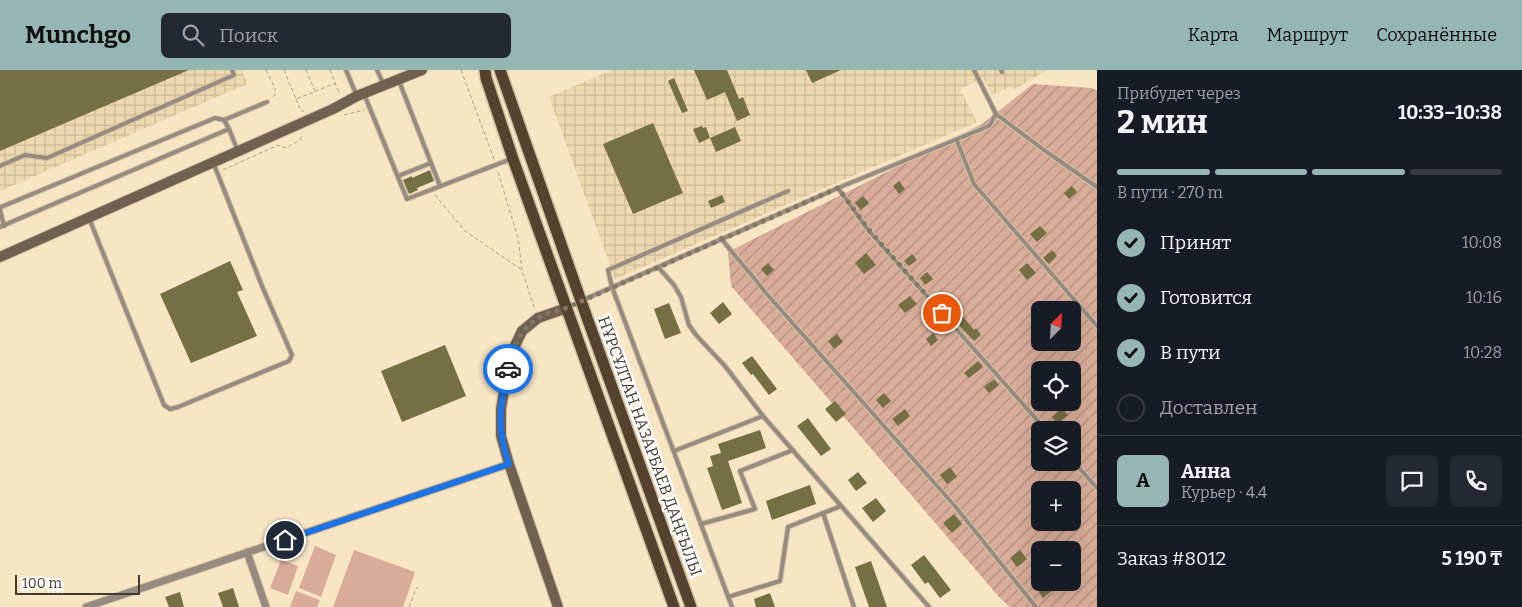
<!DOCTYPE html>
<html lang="ru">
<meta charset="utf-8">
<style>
body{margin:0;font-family:Bitter,serif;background:#242831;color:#f1f3f6;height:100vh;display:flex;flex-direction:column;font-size:19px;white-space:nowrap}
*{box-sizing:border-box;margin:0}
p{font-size:16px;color:#9ea1a6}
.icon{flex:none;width:28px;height:28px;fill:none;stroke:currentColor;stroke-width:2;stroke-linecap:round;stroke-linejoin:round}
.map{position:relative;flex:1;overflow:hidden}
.sheet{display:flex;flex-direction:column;background:#171b24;width:425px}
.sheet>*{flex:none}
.needle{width:32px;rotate:24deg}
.tools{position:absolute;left:1031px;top:231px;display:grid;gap:10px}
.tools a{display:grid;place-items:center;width:50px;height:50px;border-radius:8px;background:#171b24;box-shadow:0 5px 20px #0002;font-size:25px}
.scale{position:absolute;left:15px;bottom:12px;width:125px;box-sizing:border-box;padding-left:5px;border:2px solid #433c2e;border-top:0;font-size:14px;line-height:18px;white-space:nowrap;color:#433c2e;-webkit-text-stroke:4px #fff;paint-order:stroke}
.pin{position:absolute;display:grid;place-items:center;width:42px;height:42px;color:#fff;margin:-21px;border:2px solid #fff;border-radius:50%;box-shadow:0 1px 5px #0007}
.courier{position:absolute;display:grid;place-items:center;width:50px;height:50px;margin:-25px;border:4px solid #1a73e8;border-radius:50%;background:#fff;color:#222;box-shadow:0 1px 6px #0007}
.head em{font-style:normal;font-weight:700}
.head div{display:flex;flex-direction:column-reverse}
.head{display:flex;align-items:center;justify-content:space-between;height:85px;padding:0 20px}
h1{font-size:32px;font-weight:700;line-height:38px}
.bar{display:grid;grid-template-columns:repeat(4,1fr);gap:8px 5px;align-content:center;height:60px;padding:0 20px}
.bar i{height:6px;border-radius:4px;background:#363941}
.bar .current{background:#95b6b2}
.bar p{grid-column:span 4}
.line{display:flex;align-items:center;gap:12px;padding:0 20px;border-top:1px solid #363941}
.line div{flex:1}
.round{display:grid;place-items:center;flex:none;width:52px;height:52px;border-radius:8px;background:#242831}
ol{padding:0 20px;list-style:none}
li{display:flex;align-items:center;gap:15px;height:55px}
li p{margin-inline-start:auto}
li .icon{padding:5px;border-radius:50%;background:#95b6b2;color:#111;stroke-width:4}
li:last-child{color:#9ea1a6}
li i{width:28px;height:28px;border:2px solid #363941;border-radius:50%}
header{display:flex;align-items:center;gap:30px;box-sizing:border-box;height:70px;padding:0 25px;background:#95b6b2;color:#111}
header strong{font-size:24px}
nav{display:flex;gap:28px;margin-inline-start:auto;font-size:18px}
.search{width:350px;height:45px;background:#242831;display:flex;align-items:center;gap:12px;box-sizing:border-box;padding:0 18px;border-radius:8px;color:#9ea1a6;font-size:19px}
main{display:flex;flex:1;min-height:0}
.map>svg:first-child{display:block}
.industrial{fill:url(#industrial-grid)}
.green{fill:#d8ac99}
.garden{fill:url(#garden-furrows);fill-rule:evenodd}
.building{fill:#757043}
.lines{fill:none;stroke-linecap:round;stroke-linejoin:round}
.lane-casing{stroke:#d3c3a5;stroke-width:6}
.street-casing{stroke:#d3c3a5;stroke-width:9}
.secondary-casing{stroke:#d3c3a5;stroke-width:12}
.primary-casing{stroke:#d3c3a5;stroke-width:14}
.path{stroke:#aea187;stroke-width:1;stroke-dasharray:4 2.5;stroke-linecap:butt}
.lane{stroke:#978b80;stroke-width:4}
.street{stroke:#978b80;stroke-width:7}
.secondary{stroke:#715f4f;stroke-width:10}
.primary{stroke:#55412d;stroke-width:11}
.done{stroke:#827762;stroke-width:5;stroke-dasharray:0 9}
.route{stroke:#1a73e8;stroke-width:6}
.labels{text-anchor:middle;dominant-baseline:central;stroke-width:5;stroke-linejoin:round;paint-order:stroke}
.street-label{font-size:16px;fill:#433c2e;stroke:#fff}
</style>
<header>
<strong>Munchgo</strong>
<div class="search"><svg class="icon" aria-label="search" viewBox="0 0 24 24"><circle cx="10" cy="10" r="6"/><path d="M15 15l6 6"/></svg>Поиск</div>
<nav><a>Карта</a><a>Маршрут</a><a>Сохранённые</a></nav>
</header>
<main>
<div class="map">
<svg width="1097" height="537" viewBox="0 0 1097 537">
<defs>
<pattern id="industrial-grid" width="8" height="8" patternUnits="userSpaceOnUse" patternTransform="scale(1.25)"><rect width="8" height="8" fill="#eed8af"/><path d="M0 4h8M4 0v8" fill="none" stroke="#cdba97"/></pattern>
<pattern id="garden-furrows" width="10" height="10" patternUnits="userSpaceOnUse" patternTransform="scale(1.25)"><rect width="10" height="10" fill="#d8ac99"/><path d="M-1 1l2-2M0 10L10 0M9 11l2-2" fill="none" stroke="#b18d7d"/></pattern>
</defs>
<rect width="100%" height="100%" fill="#f7e5c3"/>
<g class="industrial">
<path d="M0 0H242L247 14 0 121Z"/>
<path d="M612 0H1047L1015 19 1010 17 992 25 983 8 978 10 960 19 977 52 615 209 549 27Z"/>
</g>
<g class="green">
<path d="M315 476 336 485 321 527 299 518Z"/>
<path d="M354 480 415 502 403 537H333Z"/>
<path d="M281 490 298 496 288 525 270 518Z"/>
<path d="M296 521 320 530 317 537H290Z"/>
</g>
<path class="garden" d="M1033 14 1091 18 1097 20V537H1010L1000 528 731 216 728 182 982 54ZM1040 240H1072V272H1040ZM1040 300H1072V332H1040ZM1040 360H1072V392H1040ZM1040 420H1072V452H1040ZM1040 480H1072V512H1040Z"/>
<g class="building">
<path d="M0 0H189L0 81Z"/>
<path d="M694 0H727L739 29 743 27 750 45 737 51 725 22 707 30Z"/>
<path d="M806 0H841L812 13Z"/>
<path d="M674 8 688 41 682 43 668 11Z"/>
<path d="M653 53 683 123 633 144 603 74Z"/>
<path d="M702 56 703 58 706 57 710 68 699 73 693 59Z"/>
<path d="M735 57 741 71 716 82 710 68Z"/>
<path d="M430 100 434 111 417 118 418 120 409 124 403 110 412 106V108Z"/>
<path d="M899 111 905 119 899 124 893 116Z"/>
<path d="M1072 116 1077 122 1069 129 1064 123Z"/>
<path d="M722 125 725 132 711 138 708 131Z"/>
<path d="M863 126 869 133 861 140 855 133Z"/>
<path d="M1040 156 1047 163 1037 172 1030 164Z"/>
<path d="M1052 180 1057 186 1049 194 1043 188Z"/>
<path d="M866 183 876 195 864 204 855 193Z"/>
<path d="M912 184 917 190 909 196 904 191Z"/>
<path d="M230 191 243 220 237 222 257 266 191 293 160 224Z"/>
<path d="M768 193 774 200 767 206 761 199Z"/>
<path d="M1027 193 1036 203 1027 210 1019 200Z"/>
<path d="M927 202 933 209 925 215 920 208Z"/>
<path d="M910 226 917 234 905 243 898 235Z"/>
<path d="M723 232 732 244 719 254 710 243Z"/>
<path d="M669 233 681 263 665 269 654 239Z"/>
<path d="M960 243 974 260 976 258 981 265 974 271 953 249Z"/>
<path d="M933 263 938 270 931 276 926 269Z"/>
<path d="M837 264 843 272 834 279 828 271Z"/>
<path d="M445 275 466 326 402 352 381 301Z"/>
<path d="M752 286 777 319 769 325 753 304 751 305 742 293Z"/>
<path d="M978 291 983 297 969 308 964 303Z"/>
<path d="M994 309 999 315 989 323 984 317Z"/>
<path d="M884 323 891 331 883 338 876 330Z"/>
<path d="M835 331 846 344 836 352 825 339Z"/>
<path d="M1062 338 1068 345 1057 354 1052 347Z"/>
<path d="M905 339 910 346 898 356 892 349Z"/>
<path d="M808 348 831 379 821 386 797 356Z"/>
<path d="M760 360 766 378 728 391 742 433 722 440 707 398 713 396 710 386 721 383 718 374Z"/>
<path d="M950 397 957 407 947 414 940 405Z"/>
<path d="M858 402 867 413 856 421 848 410Z"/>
<path d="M810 415 816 434 772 450 766 431Z"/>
<path d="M876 428 886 441 873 452 862 438Z"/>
<path d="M954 444 962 454 952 463 943 453Z"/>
<path d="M1020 480 1027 489 1017 497 1010 488Z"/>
<path d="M924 485 951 520 940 528 928 512 925 514 911 495Z"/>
<path d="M871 491 887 537H869L855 497Z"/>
<path d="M1048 514 1053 520 1043 528 1039 522Z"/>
<path d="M233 518 239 537H223L218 523Z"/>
<path d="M180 522 184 537H169L165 527Z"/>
<path d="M770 523 775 537H756L754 529Z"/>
</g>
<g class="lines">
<g class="lane-casing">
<g id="lane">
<path d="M346 0 356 24"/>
<path d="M377 0 384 15"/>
<path d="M1001 0 1002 2"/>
<path d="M399 11 440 116"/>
<path d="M364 24 407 129 511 89"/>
<path d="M996 44 1044 80 1097 117"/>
<path d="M224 50 267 32"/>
<path d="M957 71 974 114 1097 256"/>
<path d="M0 96 25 85 47 88 234 5 232 0"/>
<path d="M398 106 431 93"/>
<path d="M838 118 869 161 1046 360"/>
<path d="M0 139 1 137 215 48 224 50 229 59"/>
<path d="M0 140 4 156"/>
<path d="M89 148 164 335 170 339 178 337 289 291 292 285 262 216 213 92"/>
<path d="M0 157 229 59 237 79"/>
<path d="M721 168C735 187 751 203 765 222L954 435 1036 537"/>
<path d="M658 197 674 215 681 227 689 255 696 265 725 296 763 346 929 537"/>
<path d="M583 230 838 118 989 56 996 44 974 0"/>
<path d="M674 381 763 346"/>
<path d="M1072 390 1097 418"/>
<path d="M823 443 854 537"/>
<path d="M701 454 755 439 740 401 793 380"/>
<path d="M728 527 780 511 788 457 841 436"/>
<path d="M732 537 612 217 608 200 788 121"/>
</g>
</g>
<g class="street-casing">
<g id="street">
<path d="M247 482 266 537"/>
<path d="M86 537 509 394"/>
</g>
</g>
<g class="secondary-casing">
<g id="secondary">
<path d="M0 187 333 39 357 26 422 0"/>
<path d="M558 537 509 394 501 366V339L506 308 513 280 522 261 538 248 567 238"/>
</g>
</g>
<g class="primary-casing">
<g id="primary">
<path d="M485 0 486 8 513 89 674 537"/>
<path d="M500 0 581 231 691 537"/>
</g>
</g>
<g class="path">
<path d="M266 0 275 18V25L271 28"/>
<path d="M284 0 296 29 336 13"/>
<path d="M306 0 315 21"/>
<path d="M330 0 339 23V25"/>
<path d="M461 0 494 89"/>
<path d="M296 29 301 41H304"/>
<path d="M344 45 364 40"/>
<path d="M223 100 278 75 286 78 300 70 302 64"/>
<path d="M498 102 518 168 522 200 535 240"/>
<path d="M435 125 465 161 522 200"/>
<path d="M409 537 417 517"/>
</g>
<use href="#lane" class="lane"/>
<use href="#street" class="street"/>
<use href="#secondary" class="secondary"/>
<use href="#primary" class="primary"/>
</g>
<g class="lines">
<path class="done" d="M508 299C514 278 518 261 537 249 545 243 557 241 566 238L838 118 870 161 942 243"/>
<path class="route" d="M285 470 509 394C506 385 503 376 502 367 498 345 503 319 508 299"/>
</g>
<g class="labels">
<g class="street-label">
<text transform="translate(650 376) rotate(70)">НҰРСҰЛТАН НАЗАРБАЕВ ДАҢҒЫЛЫ</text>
</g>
</g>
</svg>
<div class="tools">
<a><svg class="needle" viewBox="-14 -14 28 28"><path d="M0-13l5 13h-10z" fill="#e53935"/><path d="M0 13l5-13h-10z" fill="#9ea1a6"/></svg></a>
<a><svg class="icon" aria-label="locate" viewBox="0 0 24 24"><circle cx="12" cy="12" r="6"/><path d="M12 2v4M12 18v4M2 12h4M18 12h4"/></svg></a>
<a><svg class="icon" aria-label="layers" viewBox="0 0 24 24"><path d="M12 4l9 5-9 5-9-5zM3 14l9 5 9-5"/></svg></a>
<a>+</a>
<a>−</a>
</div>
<div class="scale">100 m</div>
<div class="pin" style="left:942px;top:243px;background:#ea580c"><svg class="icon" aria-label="bag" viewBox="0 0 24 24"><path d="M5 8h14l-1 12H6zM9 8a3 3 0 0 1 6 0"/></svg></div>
<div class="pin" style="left:285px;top:470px;background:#1f2937"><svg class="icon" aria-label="home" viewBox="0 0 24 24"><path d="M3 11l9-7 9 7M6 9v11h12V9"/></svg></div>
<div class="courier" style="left:508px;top:299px"><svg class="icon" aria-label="car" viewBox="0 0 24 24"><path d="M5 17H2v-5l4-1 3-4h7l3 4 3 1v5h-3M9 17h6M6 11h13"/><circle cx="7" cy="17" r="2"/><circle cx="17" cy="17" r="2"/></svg></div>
</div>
<section class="sheet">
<div class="head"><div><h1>2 мин</h1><p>Прибудет через</p></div><em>10:33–10:38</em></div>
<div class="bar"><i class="current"></i><i class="current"></i><i class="current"></i><i></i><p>В пути · 270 m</p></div>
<ol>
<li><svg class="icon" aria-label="check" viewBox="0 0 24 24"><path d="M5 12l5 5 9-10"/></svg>Принят<p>10:08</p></li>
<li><svg class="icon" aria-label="check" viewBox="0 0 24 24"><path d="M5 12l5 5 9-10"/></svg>Готовится<p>10:16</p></li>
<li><svg class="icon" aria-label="check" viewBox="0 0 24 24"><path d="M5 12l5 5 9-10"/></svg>В пути<p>10:28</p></li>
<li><i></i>Доставлен</li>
</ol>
<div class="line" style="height:90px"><b class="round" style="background:#95b6b2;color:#111">А</b><div><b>Анна</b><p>Курьер · 4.4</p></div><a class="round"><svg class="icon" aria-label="chat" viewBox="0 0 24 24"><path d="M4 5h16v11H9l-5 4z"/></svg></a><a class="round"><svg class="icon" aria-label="phone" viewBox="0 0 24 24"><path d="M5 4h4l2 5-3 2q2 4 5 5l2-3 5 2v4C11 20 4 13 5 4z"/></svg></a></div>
<div class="line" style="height:65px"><div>Заказ #8012</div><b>5 190 ₸</b></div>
</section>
</main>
